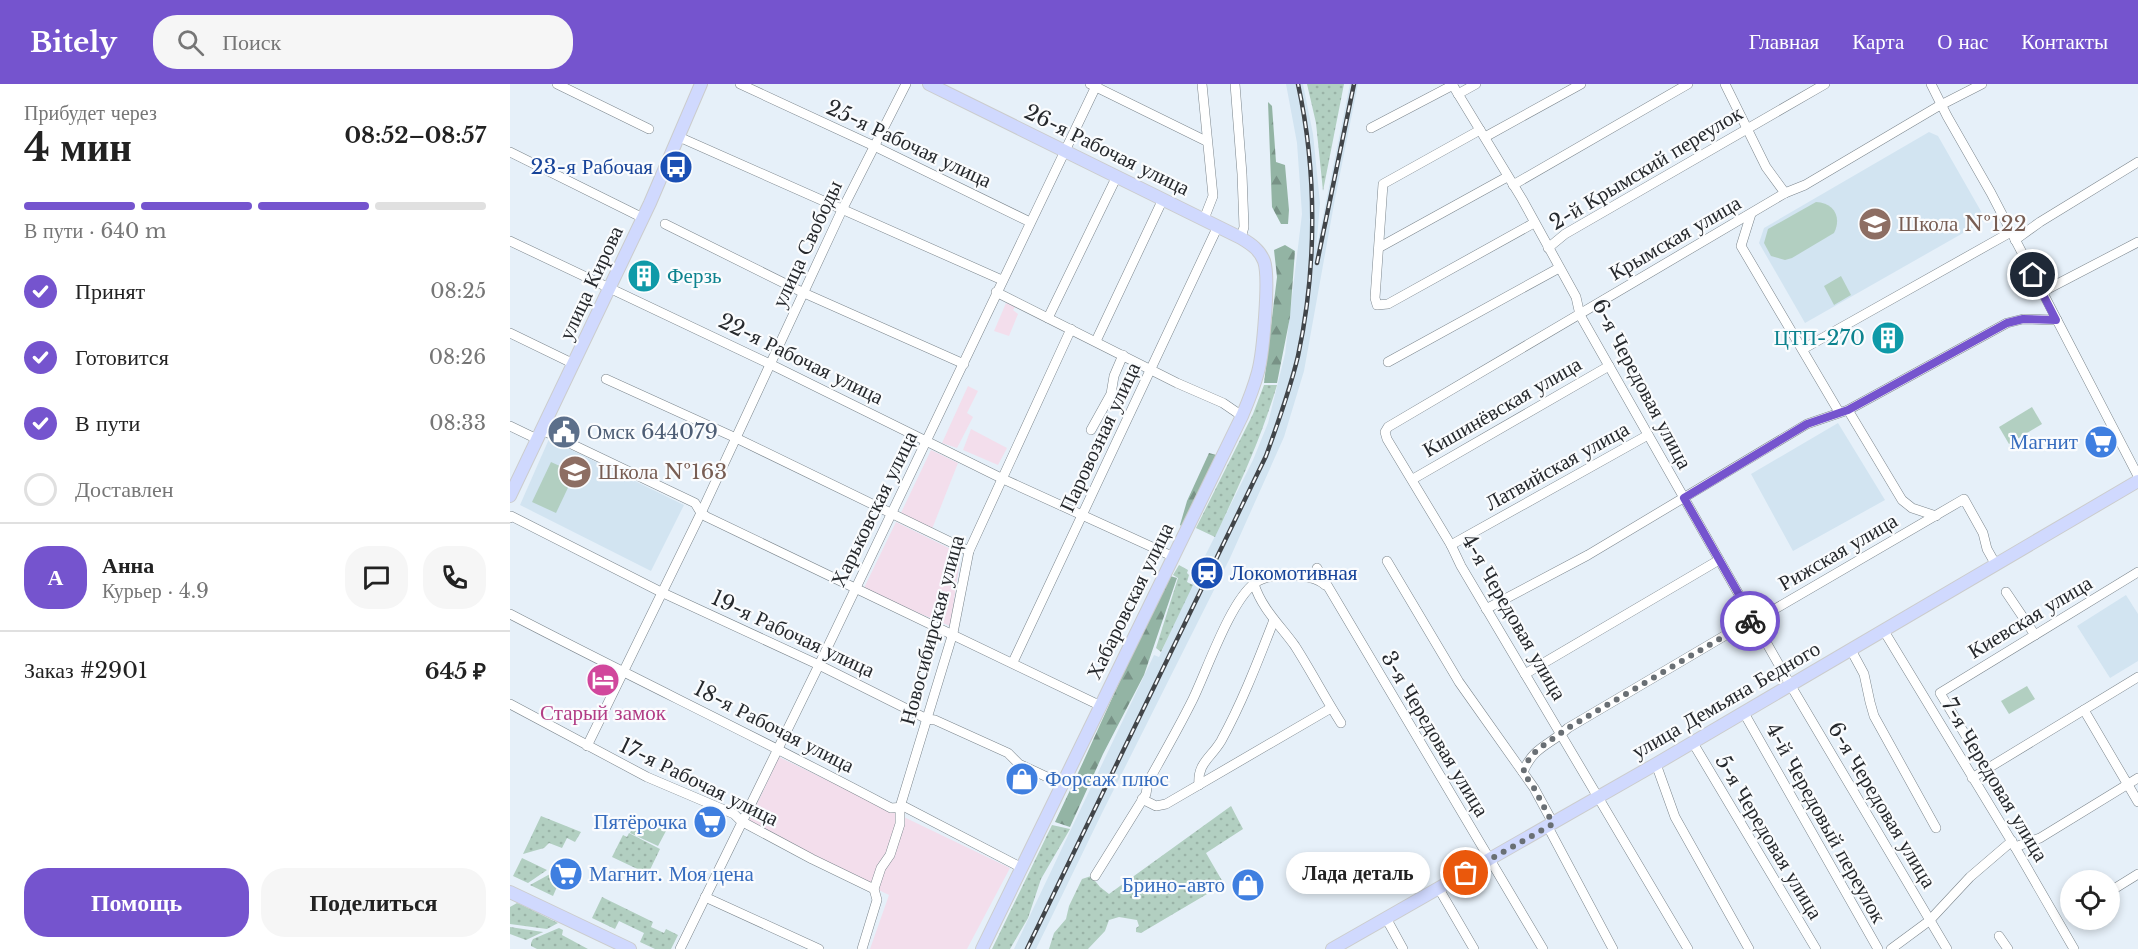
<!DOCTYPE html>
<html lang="ru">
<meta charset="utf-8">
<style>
body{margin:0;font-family:"Libre Baskerville",serif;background:#f6f6f6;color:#222;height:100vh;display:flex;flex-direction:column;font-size:22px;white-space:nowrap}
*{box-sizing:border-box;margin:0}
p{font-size:20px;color:#767676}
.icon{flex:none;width:33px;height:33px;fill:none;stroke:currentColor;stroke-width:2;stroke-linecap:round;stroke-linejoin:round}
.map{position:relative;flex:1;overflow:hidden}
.panel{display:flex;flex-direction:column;background:#fff;width:510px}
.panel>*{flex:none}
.tools{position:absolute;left:1550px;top:786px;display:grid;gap:12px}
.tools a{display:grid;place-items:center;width:60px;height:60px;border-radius:50%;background:#fff;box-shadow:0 3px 9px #0003;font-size:30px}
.pin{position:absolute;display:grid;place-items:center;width:51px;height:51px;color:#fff;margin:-26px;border:3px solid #fff;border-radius:50%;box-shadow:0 2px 6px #0007}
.courier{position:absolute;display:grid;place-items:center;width:60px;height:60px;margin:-30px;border:4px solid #7554ce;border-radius:50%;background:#fff;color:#222;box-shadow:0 2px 8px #0007}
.bubble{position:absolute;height:42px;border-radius:21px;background:#fff;box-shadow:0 3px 9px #0003;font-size:20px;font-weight:700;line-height:42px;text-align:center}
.summary em{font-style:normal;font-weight:700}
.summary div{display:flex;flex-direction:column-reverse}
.summary{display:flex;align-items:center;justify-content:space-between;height:102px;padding:0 24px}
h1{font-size:39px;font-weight:700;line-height:45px}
.bar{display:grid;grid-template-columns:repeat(4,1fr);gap:9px 6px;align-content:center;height:72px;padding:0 24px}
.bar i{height:8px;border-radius:4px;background:#e0e0e0}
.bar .active{background:#7554ce}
.bar p{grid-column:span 4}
.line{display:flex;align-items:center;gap:15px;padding:0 24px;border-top:2px solid #e0e0e0}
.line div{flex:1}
.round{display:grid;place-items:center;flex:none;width:63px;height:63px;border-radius:24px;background:#f6f6f6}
ol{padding:0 24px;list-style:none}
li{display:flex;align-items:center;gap:18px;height:66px}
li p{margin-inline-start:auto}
li .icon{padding:6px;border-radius:50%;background:#7554ce;color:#fff;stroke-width:4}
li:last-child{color:#767676}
li i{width:33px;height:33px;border:3px solid #e0e0e0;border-radius:50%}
.primary-button{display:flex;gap:12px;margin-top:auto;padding:12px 24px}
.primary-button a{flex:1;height:69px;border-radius:24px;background:#7554ce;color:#fff;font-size:24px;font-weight:700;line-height:69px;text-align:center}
.primary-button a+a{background:#f6f6f6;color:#222}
header{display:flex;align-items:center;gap:36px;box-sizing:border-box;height:84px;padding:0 30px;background:#7554ce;color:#fff}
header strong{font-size:28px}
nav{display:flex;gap:33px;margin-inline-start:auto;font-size:21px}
.search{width:420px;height:54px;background:#f6f6f6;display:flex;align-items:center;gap:15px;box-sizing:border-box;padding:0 21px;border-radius:24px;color:#767676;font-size:22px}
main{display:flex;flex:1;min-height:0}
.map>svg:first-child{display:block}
.built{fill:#d2e4f1}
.industrial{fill:#f3deec}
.grass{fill:url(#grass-dots)}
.forest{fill:url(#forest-firs)}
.pitch{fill:#b2cfc1}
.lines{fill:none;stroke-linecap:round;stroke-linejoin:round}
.minor-casing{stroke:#7b858c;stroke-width:10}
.major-casing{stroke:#cbcccd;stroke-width:14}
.minor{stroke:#fff;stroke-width:9}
.major{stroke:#d0d9fe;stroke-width:12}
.rail-casing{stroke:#414549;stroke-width:4.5}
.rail{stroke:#fafcfe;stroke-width:2;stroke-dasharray:7;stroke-linecap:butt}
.done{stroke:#696f74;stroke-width:6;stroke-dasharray:0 10.8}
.route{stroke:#7554ce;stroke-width:8}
.labels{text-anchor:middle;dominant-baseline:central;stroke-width:4.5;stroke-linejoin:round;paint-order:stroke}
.street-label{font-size:21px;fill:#26292d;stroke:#fafcfe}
.transit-label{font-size:21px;fill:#164399;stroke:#fafcfe;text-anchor:end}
.education-label{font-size:21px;fill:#785e54;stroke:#fafcfe;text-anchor:start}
.culture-label{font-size:21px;fill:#0d838f;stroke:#fafcfe;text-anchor:start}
.service-label{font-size:21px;fill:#4e5e75;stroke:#fafcfe;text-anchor:start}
.shop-label{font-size:21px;fill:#366cbe;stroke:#fafcfe;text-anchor:end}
.hotel-label{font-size:21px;fill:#b23c85;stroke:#fafcfe}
</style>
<header>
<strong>Bitely</strong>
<div class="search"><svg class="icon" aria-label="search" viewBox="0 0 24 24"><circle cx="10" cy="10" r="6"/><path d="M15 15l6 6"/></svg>Поиск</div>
<nav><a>Главная</a><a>Карта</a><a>О нас</a><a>Контакты</a></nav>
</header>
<main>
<section class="panel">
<div class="summary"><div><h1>4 мин</h1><p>Прибудет через</p></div><em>08:52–08:57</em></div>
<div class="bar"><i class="active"></i><i class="active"></i><i class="active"></i><i></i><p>В пути · 640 m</p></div>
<ol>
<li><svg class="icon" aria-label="check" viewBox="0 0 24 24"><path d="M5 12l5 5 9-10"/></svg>Принят<p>08:25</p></li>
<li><svg class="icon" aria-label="check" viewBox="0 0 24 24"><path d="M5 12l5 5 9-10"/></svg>Готовится<p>08:26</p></li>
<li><svg class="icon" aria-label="check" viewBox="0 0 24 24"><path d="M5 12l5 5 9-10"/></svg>В пути<p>08:33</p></li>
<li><i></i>Доставлен</li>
</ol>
<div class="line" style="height:108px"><b class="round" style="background:#7554ce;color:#fff">А</b><div><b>Анна</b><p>Курьер · 4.9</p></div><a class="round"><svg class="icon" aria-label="chat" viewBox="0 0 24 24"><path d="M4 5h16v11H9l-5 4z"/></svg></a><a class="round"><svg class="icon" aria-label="phone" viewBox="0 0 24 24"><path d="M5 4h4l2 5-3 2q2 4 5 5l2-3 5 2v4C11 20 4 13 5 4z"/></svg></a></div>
<div class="line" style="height:78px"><div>Заказ #2901</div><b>645 ₽</b></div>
<div class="primary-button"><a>Помощь</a><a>Поделиться</a></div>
</section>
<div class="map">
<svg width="1628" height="865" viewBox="0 0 1628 865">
<defs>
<pattern id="grass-dots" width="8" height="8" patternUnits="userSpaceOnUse" patternTransform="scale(1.5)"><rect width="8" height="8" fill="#b2cfc1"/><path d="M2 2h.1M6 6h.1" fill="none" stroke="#99b2a6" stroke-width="1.8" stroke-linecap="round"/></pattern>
<pattern id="forest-firs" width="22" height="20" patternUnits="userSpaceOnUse" patternTransform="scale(1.5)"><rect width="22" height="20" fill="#93b4a4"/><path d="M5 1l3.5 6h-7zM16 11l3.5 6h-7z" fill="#789286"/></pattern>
</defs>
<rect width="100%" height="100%" fill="#e6f0f9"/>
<g class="built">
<path d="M776 0H793L803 50 810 119 806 167 840 0H848L824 120 794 287 774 353 720 474 592 729 526 865H504L644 571 649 573 692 478 743 376 758 339 775 270 792 130 787 59Z"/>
<path d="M1419 48 1428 52 1476 136 1295 239 1249 159 1254 144Z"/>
<path d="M1328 339 1375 416 1283 467 1241 390Z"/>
<path d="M39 355 174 421 141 487 10 421Z"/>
<path d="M1616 511 1628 530V577L1600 594 1567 542Z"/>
</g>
<g class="industrial">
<path d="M496 219 505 223 503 226 508 230 499 252 484 247Z"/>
<path d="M458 302 468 307 457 329 463 333 447 364 432 359Z"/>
<path d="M461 345 497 364 488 381 453 366Z"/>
<path d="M421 366 448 379 422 445 390 431Z"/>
<path d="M386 438 451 470 440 542 353 506Z"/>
<path d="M269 673 500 784 457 865H360L379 811 303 774 239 737Z"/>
</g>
<g class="grass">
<path d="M797 0H834L813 107 806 39Z"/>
<path d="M754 301H767C751 355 729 402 705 453L686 444 743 330Z"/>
<path d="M669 481 678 486 677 489 679 491 677 498 683 501 651 568 646 564 668 494 663 491Z"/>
<path d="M721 722 733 745 696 769 714 800 631 849 626 848V844L629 842 627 836 609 833 599 836 595 847 578 865H539L544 849 556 835 559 822 572 795 581 792 590 803 599 810Z"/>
<path d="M31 732 71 748 65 758 57 754 52 764 39 759 34 764 13 770Z"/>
<path d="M542 741 560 745 531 795 518 834 500 865H482Z"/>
<path d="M119 749 150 765 138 790 102 773 113 751 117 753Z"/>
<path d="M12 774 37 786 18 799 3 792Z"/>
<path d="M40 790 50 796 43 812 20 801Z"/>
<path d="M92 813 143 838 141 843 154 849 156 845 168 851 161 865H145L130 858 134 849 109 837 105 845 82 834Z"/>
<path d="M7 819 12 821 48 839 37 845 0 840V823Z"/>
<path d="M0 843 33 848 16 856 0 850Z"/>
<path d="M49 844 53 846 52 851 78 865H27L21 862V859L23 855Z"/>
</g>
<g class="forest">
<path d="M758 18 762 22 766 78 775 81 779 126 778 140H771L762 123Z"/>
<path d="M775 161 785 167 780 233 767 299H754L767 193 764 166Z"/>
<path d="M699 369 710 372 675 445 670 441 677 417Z"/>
<path d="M660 492 667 494 634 591 593 670 560 743 545 738C584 657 619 573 660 492Z"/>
</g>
<g class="pitch">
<path d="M1306 118C1324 119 1332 133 1324 149L1282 174 1275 176 1261 172 1254 159 1258 145Z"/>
<path d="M1331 192 1341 211 1324 221 1314 202Z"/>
<path d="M1522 323 1532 340 1499 360 1489 343Z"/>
<path d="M41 378 65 389 46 429 22 418Z"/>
<path d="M1517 602 1525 615 1499 630 1491 617Z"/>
<path d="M128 733 156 747 148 762 120 749Z"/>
</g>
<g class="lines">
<g class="minor-casing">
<g id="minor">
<path d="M47 0 139 45"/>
<path d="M230 0 364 62 520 138"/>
<path d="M580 0 696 57"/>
<path d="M692 0 703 112 694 135"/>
<path d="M725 0 732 90 734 143 731 154"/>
<path d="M942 0 1012 115 1066 213 1070 231 1281 602 1437 865"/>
<path d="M1215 0 1256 83 1275 109"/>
<path d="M1421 0 1437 32 1481 109 1628 392"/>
<path d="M948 10 966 0"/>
<path d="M861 44 943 1"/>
<path d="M970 46 873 100 865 214 867 221 878 220 1024 139"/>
<path d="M169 53 492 196"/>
<path d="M975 53 1071 0"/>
<path d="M0 68 133 134"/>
<path d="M1003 101 1178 0"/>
<path d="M1241 130 1231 162 1329 328"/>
<path d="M155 140 294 209 454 280"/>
<path d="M1505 156 1530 138 1628 78"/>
<path d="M0 157 260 280 493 395 664 473"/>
<path d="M870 163 997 93"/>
<path d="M1038 164 1055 150 1315 0"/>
<path d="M486 208 667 299 713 319 732 332"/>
<path d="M1532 208 1628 158"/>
<path d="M538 234 607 92"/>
<path d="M0 249 64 280"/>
<path d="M586 257 653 115"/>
<path d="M1293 265 1501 148"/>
<path d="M878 278 1049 184"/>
<path d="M96 295 226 354 459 467"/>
<path d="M1338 326 1392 416 1402 424 1426 432"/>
<path d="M0 342 27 355"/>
<path d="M32 346 185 419 191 429 197 433 591 622"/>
<path d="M581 346 601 310 604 292 613 271"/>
<path d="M903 395 1099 282"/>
<path d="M0 434 1 432 151 508 309 581 417 635 425 636 498 669 509 680 552 700"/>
<path d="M941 461 1138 351"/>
<path d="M877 477 949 598 1024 704 1043 739"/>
<path d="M807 484 1033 865"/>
<path d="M744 500C752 525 770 541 785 562 801 587 815 614 831 639"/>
<path d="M1496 508 1525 551"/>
<path d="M976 525 1078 471 1297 340 1338 326 1497 239 1513 235 1547 236"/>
<path d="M0 530C127 596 255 657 381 724L395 723 512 784"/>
<path d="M1374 547 1505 763 1564 865"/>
<path d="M1341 566 1354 590 1360 618 1364 632 1426 744"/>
<path d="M503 578 708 142"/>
<path d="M1015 590 1209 476"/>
<path d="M0 620 137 693 224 730 231 737 302 775 364 805"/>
<path d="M1574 626 1628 718"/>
<path d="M1234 629 1368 865"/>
<path d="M1183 659 1306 865"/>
<path d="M77 662 191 429 332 126 396 0"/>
<path d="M1146 680 1165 733 1239 865"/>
<path d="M1476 685 1430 609 1628 488"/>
<path d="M1013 688C1024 662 1039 662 1058 644L1243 535 1253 532 1454 415 1473 449 1477 465 1486 481"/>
<path d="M1462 694 1628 593"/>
<path d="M689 701C687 679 701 674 711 657 732 619 748 577 764 536"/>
<path d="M632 715 646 722 656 720 821 624"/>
<path d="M1038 743 1103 865"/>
<path d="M1505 763 1530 754 1628 694"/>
<path d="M585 792 636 710 638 698C653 671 668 645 682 617 696 589 720 517 745 499 760 488 801 489 815 501"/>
<path d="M929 805 964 865"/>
<path d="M1599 808 1628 790"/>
<path d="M195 813 309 865"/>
<path d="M876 834 893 865"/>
<path d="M1489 852 1498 865"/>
<path d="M170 865 309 581 587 0"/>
<path d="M352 865 367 816 364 805 371 784 380 771 390 740V723L443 549 459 467 561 245"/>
<path d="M1178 865 951 482 941 461 877 355 875 348 878 343 1275 109 1295 101 1427 23 1472 0"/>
<path d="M1381 865 1419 837 1460 793 1502 757"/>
</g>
</g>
<g class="major-casing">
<g id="major">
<path d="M419 0 731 154C741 160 750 166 754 177 760 193 753 270 748 288 744 303 738 318 732 332L472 865"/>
<path d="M0 412 140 119 191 0"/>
<path d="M0 808 120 865"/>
<path d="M822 865 1146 680 1628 397"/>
</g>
</g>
<use href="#minor" class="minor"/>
<use href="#major" class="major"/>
<g class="rail-casing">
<g id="rail">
<path d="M807 179 844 0"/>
<path d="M517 865 756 372C768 339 780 306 788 272 807 184 807 87 788 0"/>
</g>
</g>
<use href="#rail" class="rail"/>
</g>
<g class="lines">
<path class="done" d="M956 789 1043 740 1024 704 1013 688 1019 675 1027 666 1058 644 1240 537"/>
<path class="route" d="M1240 537 1243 535 1174 414 1297 340 1338 326 1497 239 1513 235 1546 236 1523 191"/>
</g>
<defs>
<g id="bus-disc" transform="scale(1.725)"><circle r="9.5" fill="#1a4fb4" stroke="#fafcfe"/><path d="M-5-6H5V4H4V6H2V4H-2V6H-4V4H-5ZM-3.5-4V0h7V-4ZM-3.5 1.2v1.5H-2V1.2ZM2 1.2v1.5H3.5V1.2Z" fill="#fff"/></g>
<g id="school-disc" transform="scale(1.725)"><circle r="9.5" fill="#8d6e63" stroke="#fafcfe"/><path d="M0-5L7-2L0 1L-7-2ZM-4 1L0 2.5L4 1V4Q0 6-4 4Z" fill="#fff"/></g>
<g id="building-disc" transform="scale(1.725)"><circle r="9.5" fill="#0f9aa8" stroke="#fafcfe"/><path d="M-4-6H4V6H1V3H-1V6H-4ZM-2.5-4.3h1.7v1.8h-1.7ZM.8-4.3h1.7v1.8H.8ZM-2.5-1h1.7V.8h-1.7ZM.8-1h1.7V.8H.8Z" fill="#fff"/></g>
<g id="civic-disc" transform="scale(1.725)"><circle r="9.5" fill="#5c6f8a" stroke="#fafcfe"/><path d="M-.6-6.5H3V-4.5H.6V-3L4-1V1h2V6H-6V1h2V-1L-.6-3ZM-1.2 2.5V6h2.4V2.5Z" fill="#fff"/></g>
<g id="supermarket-disc" transform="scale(1.725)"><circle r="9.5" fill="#3f7fe0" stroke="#fafcfe"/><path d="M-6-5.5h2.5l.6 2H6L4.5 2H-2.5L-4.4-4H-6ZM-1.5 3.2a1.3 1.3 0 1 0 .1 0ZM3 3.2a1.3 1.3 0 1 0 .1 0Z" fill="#fff"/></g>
<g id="station-disc" transform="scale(1.725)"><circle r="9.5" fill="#1a4fb4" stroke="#fafcfe"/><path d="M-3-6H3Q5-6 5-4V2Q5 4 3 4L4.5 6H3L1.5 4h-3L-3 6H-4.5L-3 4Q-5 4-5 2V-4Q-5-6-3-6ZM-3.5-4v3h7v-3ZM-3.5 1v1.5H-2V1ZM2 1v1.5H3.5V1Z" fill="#fff"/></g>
<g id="hotel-disc" transform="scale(1.725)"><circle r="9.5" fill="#d1479c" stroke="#fafcfe"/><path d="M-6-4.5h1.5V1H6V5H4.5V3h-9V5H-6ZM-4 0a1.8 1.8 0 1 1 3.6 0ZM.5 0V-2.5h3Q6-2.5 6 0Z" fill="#fff"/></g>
<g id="shop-disc" transform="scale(1.725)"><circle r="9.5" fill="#3f7fe0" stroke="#fafcfe"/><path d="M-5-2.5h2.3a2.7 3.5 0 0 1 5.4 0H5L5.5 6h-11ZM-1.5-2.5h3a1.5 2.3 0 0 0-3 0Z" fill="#fff"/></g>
</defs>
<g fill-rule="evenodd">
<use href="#bus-disc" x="166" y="83"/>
<use href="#school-disc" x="1365" y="140"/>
<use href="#building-disc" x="134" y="192"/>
<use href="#building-disc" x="1378" y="254"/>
<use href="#civic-disc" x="54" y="348"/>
<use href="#supermarket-disc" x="1591" y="358"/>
<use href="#school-disc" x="65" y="388"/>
<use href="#station-disc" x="697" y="489"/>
<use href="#hotel-disc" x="93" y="596"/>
<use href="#shop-disc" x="512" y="695"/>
<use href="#supermarket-disc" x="200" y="738"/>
<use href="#supermarket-disc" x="56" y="790"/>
<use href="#shop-disc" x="738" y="801"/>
</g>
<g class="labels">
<g class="street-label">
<text transform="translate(399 60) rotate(25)">25-я Рабочая улица</text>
<text transform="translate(597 66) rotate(26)">26-я Рабочая улица</text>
<text transform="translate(1136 84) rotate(-31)">2-й Крымский переулок</text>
<text transform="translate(1165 154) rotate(-30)">Крымская улица</text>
<text transform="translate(297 160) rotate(-65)">улица Свободы</text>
<text transform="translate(81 199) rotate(-65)">улица Кирова</text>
<text transform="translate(291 275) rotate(26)">22-я Рабочая улица</text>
<text transform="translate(1132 300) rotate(62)">6-я Чередовая улица</text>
<text transform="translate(992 323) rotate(-30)">Кишинёвская улица</text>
<text transform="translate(590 353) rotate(-65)">Паровозная улица</text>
<text transform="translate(1047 382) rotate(-29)">Латвийская улица</text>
<text transform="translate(364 425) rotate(-64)">Харьковская улица</text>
<text transform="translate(1328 468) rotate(-30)">Рижская улица</text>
<text transform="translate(620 517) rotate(-64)">Хабаровская улица</text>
<text transform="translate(1004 533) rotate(60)">4-я Чередовая улица</text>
<text transform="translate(1520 533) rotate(-31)">Киевская улица</text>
<text transform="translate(422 546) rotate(-75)">Новосибирская улица</text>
<text transform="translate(283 550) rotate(25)">19-я Рабочая улица</text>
<text transform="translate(1216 616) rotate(-30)">улица Демьяна Бедного</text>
<text transform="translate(264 643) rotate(27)">18-я Рабочая улица</text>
<text transform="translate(925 650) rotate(59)">3-я Чередовая улица</text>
<text transform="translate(1485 696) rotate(59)">7-я Чередовая улица</text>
<text transform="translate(189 698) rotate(26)">17-я Рабочая улица</text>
<text transform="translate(1372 721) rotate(59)">6-я Чередовая улица</text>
<text transform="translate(1316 739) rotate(61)">4-й Чередовый переулок</text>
<text transform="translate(1259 753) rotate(59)">5-я Чередовая улица</text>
</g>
<g class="transit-label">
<text x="143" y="83">23-я Рабочая</text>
<text x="720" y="489" text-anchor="start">Локомотивная</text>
</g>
<g class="education-label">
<text x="1388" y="140">Школа №122</text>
<text x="88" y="388">Школа №163</text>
</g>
<g class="culture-label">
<text x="157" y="192">Ферзь</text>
<text x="1355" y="254" text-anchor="end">ЦТП-270</text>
</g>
<g class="service-label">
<text x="77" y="348">Омск 644079</text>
</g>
<g class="shop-label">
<text x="1568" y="358">Магнит</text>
<text x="535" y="695" text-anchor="start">Форсаж плюс</text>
<text x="177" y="738">Пятёрочка</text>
<text x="79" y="790" text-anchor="start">Магнит. Моя цена</text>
<text x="715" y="801">Брино-авто</text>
</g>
<g class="hotel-label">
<text x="93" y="629">Старый замок</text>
</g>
</g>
</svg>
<div class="tools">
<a><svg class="icon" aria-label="locate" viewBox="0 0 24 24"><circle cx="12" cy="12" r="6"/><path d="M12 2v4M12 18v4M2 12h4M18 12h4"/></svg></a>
</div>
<div class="pin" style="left:956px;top:789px;background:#ea580c"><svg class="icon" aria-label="bag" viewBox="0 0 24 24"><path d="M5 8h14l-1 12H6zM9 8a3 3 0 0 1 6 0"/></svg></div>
<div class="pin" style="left:1523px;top:191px;background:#1f2937"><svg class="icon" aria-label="home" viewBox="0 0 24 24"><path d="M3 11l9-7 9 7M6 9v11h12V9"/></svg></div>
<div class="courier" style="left:1240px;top:537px"><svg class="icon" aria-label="bike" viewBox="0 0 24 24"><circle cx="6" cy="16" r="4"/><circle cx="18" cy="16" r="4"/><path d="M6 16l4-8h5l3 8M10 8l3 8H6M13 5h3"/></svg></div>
<div class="bubble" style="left:776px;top:768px;width:144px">Лада деталь</div>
</div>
</main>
